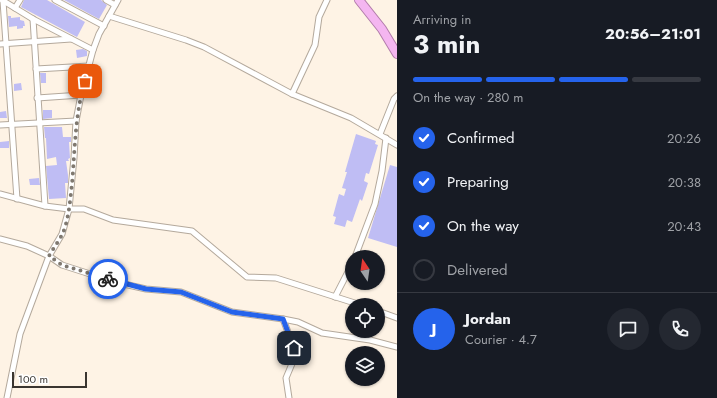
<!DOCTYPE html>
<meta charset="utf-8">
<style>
body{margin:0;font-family:Jost,sans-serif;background:#242831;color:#f1f3f6;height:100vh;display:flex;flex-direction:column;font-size:15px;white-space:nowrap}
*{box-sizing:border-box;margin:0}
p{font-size:13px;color:#9ea1a6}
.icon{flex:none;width:22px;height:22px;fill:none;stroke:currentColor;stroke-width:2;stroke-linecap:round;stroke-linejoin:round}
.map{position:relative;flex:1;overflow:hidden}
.drawer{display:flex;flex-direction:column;background:#171b24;width:320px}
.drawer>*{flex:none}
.needle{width:26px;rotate:347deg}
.fabs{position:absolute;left:345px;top:250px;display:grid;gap:8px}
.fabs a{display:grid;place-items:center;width:40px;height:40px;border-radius:50%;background:#171b24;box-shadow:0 1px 3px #0004;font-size:20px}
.scale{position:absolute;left:12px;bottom:10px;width:75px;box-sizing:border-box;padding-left:4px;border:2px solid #3a3530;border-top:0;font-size:11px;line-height:14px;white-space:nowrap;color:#3a3530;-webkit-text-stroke:3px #fff;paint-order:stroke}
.pin{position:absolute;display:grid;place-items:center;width:34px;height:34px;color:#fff;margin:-17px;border-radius:8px;box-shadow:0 2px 6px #0006}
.courier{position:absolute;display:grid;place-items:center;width:40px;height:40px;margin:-20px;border:3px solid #2563eb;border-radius:50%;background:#fff;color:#222;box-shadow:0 1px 5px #0007}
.overview em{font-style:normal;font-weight:700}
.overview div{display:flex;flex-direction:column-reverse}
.overview{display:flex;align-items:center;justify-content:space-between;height:68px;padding:0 16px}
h1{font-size:26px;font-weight:700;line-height:30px}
.bar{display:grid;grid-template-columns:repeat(4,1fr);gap:6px 4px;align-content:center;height:48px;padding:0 16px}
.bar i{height:5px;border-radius:3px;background:#363941}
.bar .current{background:#2563eb}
.bar p{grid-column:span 4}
.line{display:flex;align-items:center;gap:10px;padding:0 16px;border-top:1px solid #363941}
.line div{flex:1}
.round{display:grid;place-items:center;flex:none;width:42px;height:42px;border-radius:21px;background:#242831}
ol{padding:0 16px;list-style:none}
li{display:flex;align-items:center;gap:12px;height:44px}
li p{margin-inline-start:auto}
li .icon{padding:4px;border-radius:50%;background:#2563eb;color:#fff;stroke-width:4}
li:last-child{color:#9ea1a6}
li i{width:22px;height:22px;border:2px solid #363941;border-radius:50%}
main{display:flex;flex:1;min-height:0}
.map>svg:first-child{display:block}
.building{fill:#bfbdf4}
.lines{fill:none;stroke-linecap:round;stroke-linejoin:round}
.minor-casing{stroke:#b4a99c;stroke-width:7}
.trunk-casing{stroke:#b27daa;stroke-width:10}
.minor{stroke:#fff;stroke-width:5}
.trunk{stroke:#f4b6f0;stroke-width:8}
.done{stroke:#7f786f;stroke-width:4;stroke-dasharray:0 7.2}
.route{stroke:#2563eb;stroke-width:5}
</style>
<main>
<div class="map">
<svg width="397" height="398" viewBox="0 0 397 398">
<rect width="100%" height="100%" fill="#fef3e5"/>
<g class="building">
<path d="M24 0H47L85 22 77 37 21 7Z"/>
<path d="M64 0H101L107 5 99 19Z"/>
<path d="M8 16H11V18L20 17V20L24 21 25 26H23V28L17 29V26L9 27Z"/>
<path d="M83 49 87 51V56L77 58 76 50Z"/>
<path d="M40 73H46V83H41Z"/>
<path d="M21 83 22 90 14 91V84Z"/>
<path d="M43 110H52V118L43 119Z"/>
<path d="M6 111 7 118H0V112Z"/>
<path d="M44 127H62L63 137H71V142H69L70 158 68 159 69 161H66L68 175V183H65L66 198 49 199 46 166 57 165 56 157 47 159 46 138H45Z"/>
<path d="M356 134 376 141 375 144 378 145 369 174 366 173 364 181 368 183 362 201 360 199 352 222 347 220 345 227 334 224 336 217 333 216 339 194 344 196 346 189 342 188 347 172H345Z"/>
<path d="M9 141V148H0V142Z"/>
<path d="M390 165 397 167V247L368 238Z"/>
<path d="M39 178 40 185H30L29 179Z"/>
</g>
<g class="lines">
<g class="minor-casing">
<g id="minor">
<path d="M2 0 33 19 93 50"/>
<path d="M55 0 104 26"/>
<path d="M106 0 115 5"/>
<path d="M3 1 17 199"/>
<path d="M15 8 20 0"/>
<path d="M109 16 186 40 204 47 292 94 351 118 397 145"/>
<path d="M33 19 45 206"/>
<path d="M0 44 71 39"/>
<path d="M36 69 89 66"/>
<path d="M292 94 315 45 319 17 327 0"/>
<path d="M37 98 81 95"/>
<path d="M0 125 76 121"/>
<path d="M380 134 394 99 397 96"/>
<path d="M0 194 45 206 69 209H84L113 220 192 231 247 277 276 278 361 305"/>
<path d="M0 239 27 246 49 256 62 265 115 282 146 289 181 292 232 312 283 319 298 322 322 333 370 340 397 347"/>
<path d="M355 257 375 204 382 171 386 138"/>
<path d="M335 297 352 264"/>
<path d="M378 311 397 318"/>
<path d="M283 319 294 348V359L286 378 289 398"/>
<path d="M7 398 20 334 49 256 62 234 69 209 74 158 76 121 81 95 93 50 99 34 118 0"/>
</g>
</g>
<g class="trunk-casing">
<path id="trunk" d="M359 0 382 29 397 54"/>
</g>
<use href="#minor" class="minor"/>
<use href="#trunk" class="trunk"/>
</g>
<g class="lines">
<path class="done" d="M85 81C75 114 75 149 72 184 70 200 69 220 62 235 58 242 53 249 49 256L62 265 108 279"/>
<path class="route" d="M108 279 146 289 181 292 232 312 283 319 294 348"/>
</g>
</svg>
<div class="fabs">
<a><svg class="needle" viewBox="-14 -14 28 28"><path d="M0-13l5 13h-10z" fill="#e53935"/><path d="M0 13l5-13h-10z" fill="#9ea1a6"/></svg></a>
<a><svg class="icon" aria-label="locate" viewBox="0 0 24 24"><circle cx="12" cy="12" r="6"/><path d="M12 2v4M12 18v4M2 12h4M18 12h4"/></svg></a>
<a><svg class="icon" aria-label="layers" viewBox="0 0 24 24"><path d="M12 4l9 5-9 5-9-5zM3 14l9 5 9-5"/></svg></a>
</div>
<div class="scale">100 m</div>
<div class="pin" style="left:85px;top:81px;background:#ea580c"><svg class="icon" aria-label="bag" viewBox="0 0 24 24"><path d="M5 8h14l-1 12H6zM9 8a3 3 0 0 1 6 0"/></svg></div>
<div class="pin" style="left:294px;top:348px;background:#1f2937"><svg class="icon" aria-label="home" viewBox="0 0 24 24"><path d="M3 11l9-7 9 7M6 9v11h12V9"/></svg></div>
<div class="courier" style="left:108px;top:279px"><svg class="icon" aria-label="bike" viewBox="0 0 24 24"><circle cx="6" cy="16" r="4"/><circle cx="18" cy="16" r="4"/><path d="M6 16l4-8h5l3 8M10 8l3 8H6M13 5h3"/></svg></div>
</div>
<section class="drawer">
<div class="overview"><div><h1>3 min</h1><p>Arriving in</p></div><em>20:56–21:01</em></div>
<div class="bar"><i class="current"></i><i class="current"></i><i class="current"></i><i></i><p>On the way · 280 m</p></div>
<ol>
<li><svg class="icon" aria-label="check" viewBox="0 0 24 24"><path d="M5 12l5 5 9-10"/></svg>Confirmed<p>20:26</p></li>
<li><svg class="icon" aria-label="check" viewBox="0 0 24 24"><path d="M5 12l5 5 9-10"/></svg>Preparing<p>20:38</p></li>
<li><svg class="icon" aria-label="check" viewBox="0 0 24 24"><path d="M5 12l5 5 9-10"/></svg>On the way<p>20:43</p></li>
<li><i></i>Delivered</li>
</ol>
<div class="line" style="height:72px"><b class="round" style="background:#2563eb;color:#fff">J</b><div><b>Jordan</b><p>Courier · 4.7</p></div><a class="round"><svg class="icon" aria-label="chat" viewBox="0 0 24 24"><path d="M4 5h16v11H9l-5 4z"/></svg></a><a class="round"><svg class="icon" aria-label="phone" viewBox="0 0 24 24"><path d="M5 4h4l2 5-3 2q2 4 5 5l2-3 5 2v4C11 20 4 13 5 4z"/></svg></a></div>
</section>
</main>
